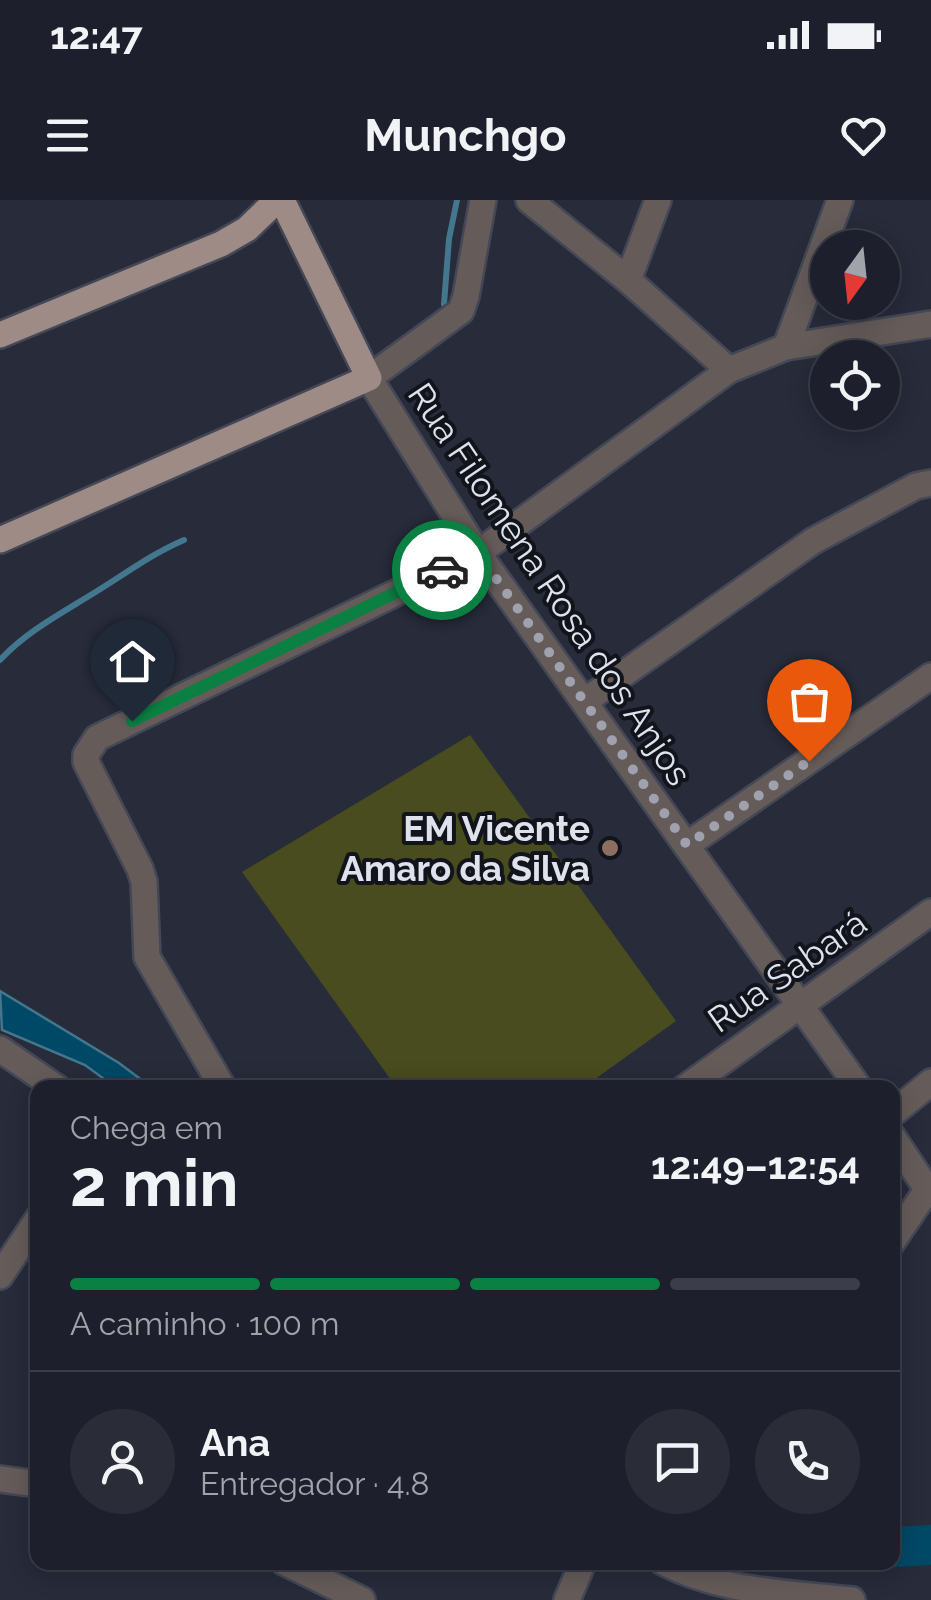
<!DOCTYPE html>
<html lang="pt">
<meta charset="utf-8">
<style>
body{margin:0;font-family:Raleway,sans-serif;background:#2a2d38;color:#f1f3f6;height:100vh;display:flex;flex-direction:column;font-size:38px;white-space:nowrap}
*{box-sizing:border-box;margin:0}
p{font-size:32px;color:#a0a3a9}
.icon{flex:none;width:55px;height:55px;fill:none;stroke:currentColor;stroke-width:2;stroke-linecap:round;stroke-linejoin:round}
.map{position:relative;flex:1;overflow:hidden}
.drawer{position:absolute;left:30px;top:880px;width:870px;height:490px;display:flex;flex-direction:column;background:#1d202c;border-radius:20px;box-shadow:0 5px 25px #0003,0 0 0 2px #3b3e48}
.drawer>*{flex:none}
.needle{width:65px;rotate:195deg}
.tools{position:absolute;left:810px;top:30px;display:grid;gap:20px}
.tools a{display:grid;place-items:center;width:90px;height:90px;border-radius:50%;background:#1d202c;box-shadow:0 5px 25px #0003,0 0 0 2px #3b3e48;font-size:50px}
.pin{position:absolute;display:grid;place-items:center;width:85px;height:85px;color:#fff;margin:-102px -42px;border-radius:50% 50% 50% 0;rotate:-45deg;box-shadow:0 0 10px #0007}
.pin .icon{rotate:45deg}
.courier{position:absolute;display:grid;place-items:center;width:100px;height:100px;margin:-50px;border:8px solid #0b8043;border-radius:50%;background:#fff;color:#222;box-shadow:0 2px 12px #0007}
.head em{font-style:normal;font-weight:700}
.head div{display:flex;flex-direction:column-reverse}
.head{display:flex;align-items:center;justify-content:space-between;height:170px;padding:0 40px}
h1{font-size:65px;font-weight:700;line-height:75px}
.bar{display:grid;grid-template-columns:repeat(4,1fr);gap:15px 10px;align-content:center;height:120px;padding:0 40px}
.bar i{height:12px;border-radius:8px;background:#3b3e48}
.bar .on{background:#0b8043}
.bar p{grid-column:span 4}
.line{display:flex;align-items:center;gap:25px;padding:0 40px;border-top:2px solid #3b3e48}
.line div{flex:1}
.round{display:grid;place-items:center;flex:none;width:105px;height:105px;border-radius:52px;background:#2a2d38}
.status{display:flex;justify-content:space-between;align-items:center;height:70px;padding:0 50px;background:#1d202c;direction:ltr}
.status svg{height:28px;fill:currentColor}
header{display:flex;justify-content:space-between;align-items:center;height:130px;padding:0 40px;background:#1d202c;font-size:45px;font-weight:700}
.map>svg:first-child{display:block}
.green{fill:#484c1e}
.water{fill:#004966;stroke:#43778e;stroke-width:2.5}
.lines{fill:none;stroke-linecap:round;stroke-linejoin:round}
.stream{stroke:#43778e;stroke-width:6}
.river{stroke:#004966;stroke-width:40}
.minor-casing{stroke:#444856;stroke-width:30}
.major-casing{stroke:#444856;stroke-width:30}
.minor{stroke:#655c5a;stroke-width:25}
.major{stroke:#9e8b86;stroke-width:25}
.done{stroke:#9fa2ae;stroke-width:10;stroke-dasharray:0 18}
.route{stroke:#0b8043;stroke-width:12}
.education-dot{fill:#8d6e63;stroke:#12141b;stroke-width:4}
.labels{text-anchor:middle;dominant-baseline:central;stroke-width:8;stroke-linejoin:round;paint-order:stroke}
.street-label{font-size:35px;fill:#dfe2ec;stroke:#12141b}
.poi-label{font-size:35px;font-weight:bold;fill:#dfe2ec;stroke:#12141b;text-anchor:end}
</style>
<div class="status"><b>12:47</b><svg viewBox="0 0 49 12"><path d="M0 12V9h3v3zM5 12V6h3v6zM10 12V3h3v9zM15 12V0h3v12zM26 1h20v11H26zM47 4h2v5h-2z"/></svg></div>
<header><svg class="icon" aria-label="menu" viewBox="0 0 24 24"><path d="M4 6h16M4 12h16M4 18h16"/></svg>Munchgo<svg class="icon" aria-label="heart" viewBox="0 0 24 24"><path d="M12 20l-8-8c-3-5 5-10 8-4 3-6 11-1 8 4z"/></svg></header>
<div class="map">
<svg width="931" height="1400" viewBox="0 0 931 1400">
<rect width="100%" height="100%" fill="#272b3a"/>
<path class="green" d="M470 535 676 821 584 887H396L242 672Z"/>
<g class="water">
<path d="M0 791 119 863 151 887H115L85 865 2 830Z"/>
<path d="M715 1363H852C806 1366 760 1379 715 1363Z"/>
</g>
<g class="lines">
<g class="stream">
<path d="M444 104 449 39 457 0"/>
<path d="M0 460C25 433 58 415 89 396 121 377 149 355 184 340"/>
</g>
<path class="river" d="M892 1347 931 1345"/>
<g class="minor-casing">
<g id="minor">
<path d="M483 0 466 96 461 111 369 178 478 353 859 888"/>
<path d="M529 0 628 80 729 170"/>
<path d="M628 80 658 0"/>
<path d="M786 147 840 0"/>
<path d="M585 501 813 341 916 286 931 283"/>
<path d="M687 645 931 476"/>
<path d="M0 849 57 888"/>
<path d="M223 888 147 757 144 682 140 669 86 562V555L97 538 478 353 729 170 786 147 931 124"/>
<path d="M685 888 931 712"/>
<path d="M892 914 931 882"/>
<path d="M892 936 931 995"/>
<path d="M892 1042 927 990"/>
<path d="M0 1076 38 1019"/>
<path d="M0 1279 38 1284"/>
<path d="M284 1362 362 1400"/>
<path d="M663 1362C720 1392 789 1393 852 1400"/>
<path d="M567 1400 583 1362"/>
</g>
</g>
<g class="major-casing">
<g id="major">
<path d="M0 135 221 44 247 29 277 0"/>
<path d="M0 340 369 178 282 0"/>
</g>
</g>
<use href="#minor" class="minor"/>
<use href="#major" class="major"/>
</g>
<g class="lines">
<path class="done" d="M442 370 478 353 687 645 809 561"/>
<path class="route" d="M132 521 442 370"/>
</g>
<circle class="education-dot" cx="610" cy="648" r="10"/>
<g class="labels">
<g class="street-label">
<text transform="translate(550 384) rotate(56)">Rua Filomena Rosa dos Anjos</text>
<text transform="translate(787 771) rotate(-35)">Rua Sabará</text>
</g>
<g class="poi-label">
<text x="590" y="628">EM Vicente<tspan x="590" dy="40">Amaro da Silva</tspan></text>
</g>
</g>
</svg>
<div class="tools">
<a><svg class="needle" viewBox="-14 -14 28 28"><path d="M0-13l5 13h-10z" fill="#e53935"/><path d="M0 13l5-13h-10z" fill="#a0a3a9"/></svg></a>
<a><svg class="icon" aria-label="locate" viewBox="0 0 24 24"><circle cx="12" cy="12" r="6"/><path d="M12 2v4M12 18v4M2 12h4M18 12h4"/></svg></a>
</div>
<div class="pin" style="left:809px;top:561px;background:#ea580c"><svg class="icon" aria-label="bag" viewBox="0 0 24 24"><path d="M5 8h14l-1 12H6zM9 8a3 3 0 0 1 6 0"/></svg></div>
<div class="pin" style="left:132px;top:521px;background:#1f2937"><svg class="icon" aria-label="home" viewBox="0 0 24 24"><path d="M3 11l9-7 9 7M6 9v11h12V9"/></svg></div>
<div class="courier" style="left:442px;top:370px"><svg class="icon" aria-label="car" viewBox="0 0 24 24"><path d="M5 17H2v-5l4-1 3-4h7l3 4 3 1v5h-3M9 17h6M6 11h13"/><circle cx="7" cy="17" r="2"/><circle cx="17" cy="17" r="2"/></svg></div>
<section class="drawer">
<div class="head"><div><h1>2 min</h1><p>Chega em</p></div><em>12:49–12:54</em></div>
<div class="bar"><i class="on"></i><i class="on"></i><i class="on"></i><i></i><p>A caminho · 100 m</p></div>
<div class="line" style="height:180px"><a class="round"><svg class="icon" aria-label="person" viewBox="0 0 24 24"><circle cx="12" cy="8" r="4"/><path d="M4 21q1-7 8-7t8 7"/></svg></a><div><b>Ana</b><p>Entregador · 4.8</p></div><a class="round"><svg class="icon" aria-label="chat" viewBox="0 0 24 24"><path d="M4 5h16v11H9l-5 4z"/></svg></a><a class="round"><svg class="icon" aria-label="phone" viewBox="0 0 24 24"><path d="M5 4h4l2 5-3 2q2 4 5 5l2-3 5 2v4C11 20 4 13 5 4z"/></svg></a></div>
</section>
</div>
